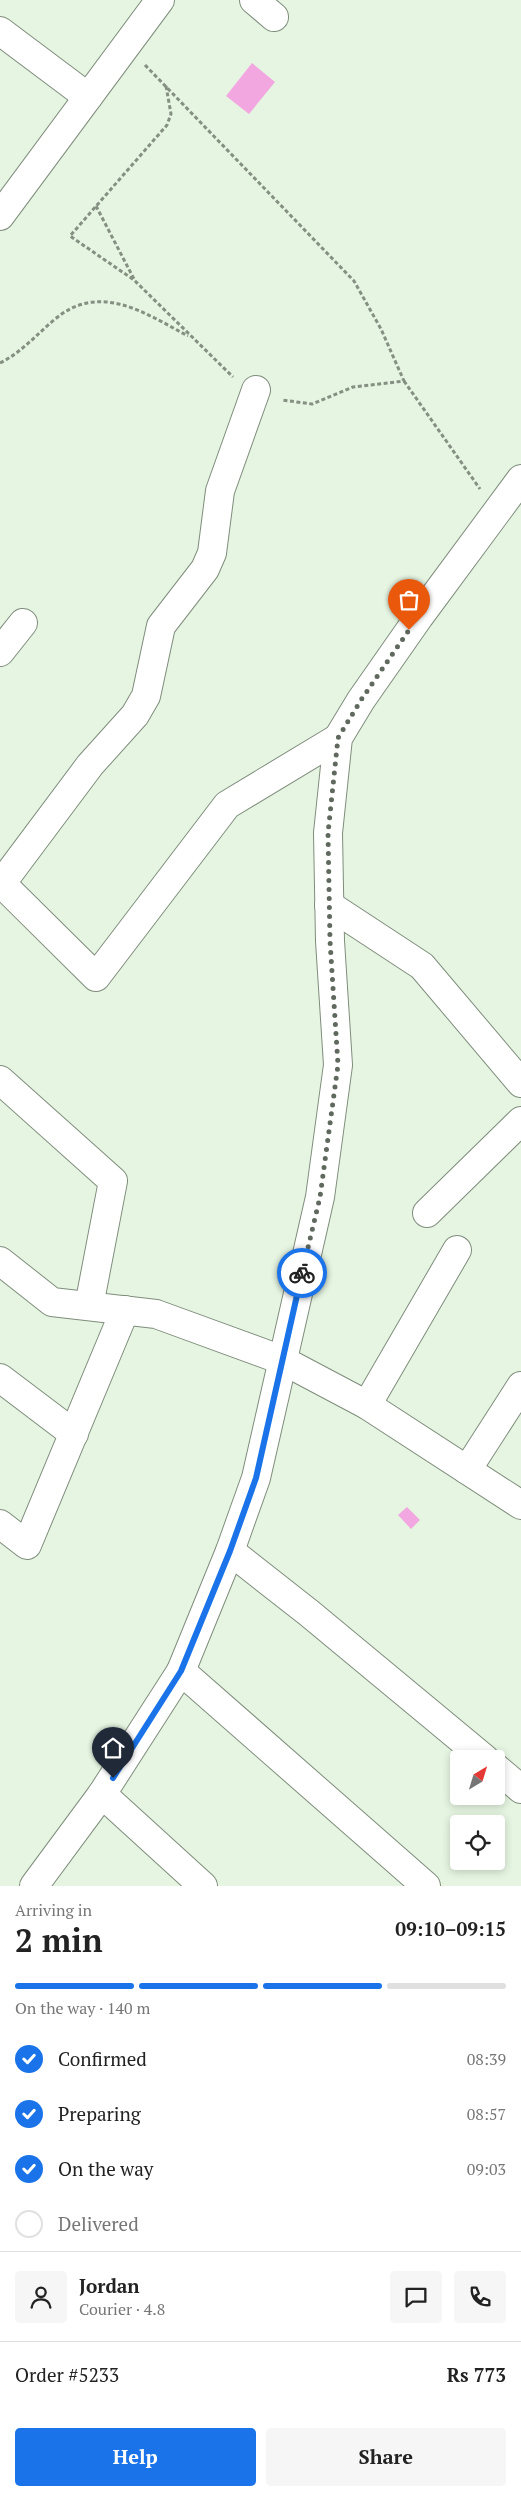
<!DOCTYPE html>
<meta charset="utf-8">
<style>
body{margin:0;font-family:"PT Serif",serif;background:#f6f6f6;color:#222;height:100vh;display:flex;flex-direction:column;font-size:19px;white-space:nowrap}
*{box-sizing:border-box;margin:0}
p{font-size:16px;color:#767676}
.icon{flex:none;width:28px;height:28px;fill:none;stroke:currentColor;stroke-width:2;stroke-linecap:round;stroke-linejoin:round}
.map{position:relative;height:1886px;overflow:hidden}
.panel{display:flex;flex-direction:column;background:#fff;flex:1}
.panel>*{flex:none}
.needle{width:32px;rotate:38deg}
.tools{position:absolute;left:450px;top:1750px;display:grid;gap:10px}
.tools a{display:grid;place-items:center;width:55px;height:55px;border-radius:5px;background:#fff;box-shadow:0 2px 8px #0003;font-size:25px}
.pin{position:absolute;display:grid;place-items:center;width:42px;height:42px;color:#fff;margin:-51px -21px;border-radius:50% 50% 50% 0;rotate:-45deg;box-shadow:0 0 5px #0007}
.pin .icon{rotate:45deg}
.courier{position:absolute;display:grid;place-items:center;width:50px;height:50px;margin:-25px;border:4px solid #1a73e8;border-radius:50%;background:#fff;color:#222;box-shadow:0 1px 6px #0007}
.headline em{font-style:normal;font-weight:700}
.headline div{display:flex;flex-direction:column-reverse}
.headline{display:flex;align-items:center;justify-content:space-between;height:85px;padding:0 15px}
h1{font-size:32px;font-weight:700;line-height:38px}
.bar{display:grid;grid-template-columns:repeat(4,1fr);gap:8px 5px;align-content:center;height:60px;padding:0 15px}
.bar i{height:6px;border-radius:4px;background:#e0e0e0}
.bar .current{background:#1a73e8}
.bar p{grid-column:span 4}
.line{display:flex;align-items:center;gap:12px;padding:0 15px;border-top:1px solid #e0e0e0}
.line div{flex:1}
.round{display:grid;place-items:center;flex:none;width:52px;height:52px;border-radius:5px;background:#f6f6f6}
ol{padding:0 15px;list-style:none}
li{display:flex;align-items:center;gap:15px;height:55px}
li p{margin-inline-start:auto}
li .icon{padding:5px;border-radius:50%;background:#1a73e8;color:#fff;stroke-width:4}
li:last-child{color:#767676}
li i{width:28px;height:28px;border:2px solid #e0e0e0;border-radius:50%}
.action{display:flex;gap:10px;margin-top:auto;padding:10px 15px}
.action a{flex:1;height:58px;border-radius:5px;background:#1a73e8;color:#fff;font-size:20px;font-weight:700;line-height:58px;text-align:center}
.action a+a{background:#f6f6f6;color:#222}
.map>svg:first-child{display:block}
.building{fill:#f2a7e0}
.lines{fill:none;stroke-linecap:round;stroke-linejoin:round}
.minor-casing{stroke:#7f8d7c;stroke-width:30}
.major-casing{stroke:#7f8d7c;stroke-width:30}
.path{stroke:#858f82;stroke-width:3;stroke-dasharray:4 2.5;stroke-linecap:butt}
.minor{stroke:#fff;stroke-width:28}
.major{stroke:#fff;stroke-width:28}
.done{stroke:#60695e;stroke-width:5;stroke-dasharray:0 9}
.route{stroke:#1a73e8;stroke-width:6}
</style>
<div class="map">
<svg width="521" height="1886" viewBox="0 0 521 1886">
<rect width="100%" height="100%" fill="#e6f5e2"/>
<g class="building">
<path d="M252 63 275 82 249 114 226 96Z"/>
<path d="M407 1507 420 1520 411 1529 398 1515Z"/>
</g>
<g class="lines">
<g class="minor-casing">
<g id="minor">
<path d="M254 0 274 17"/>
<path d="M0 31 88 97"/>
<path d="M0 216 160 0"/>
<path d="M0 652 23 623"/>
<path d="M0 882 96 977 227 805 338 738"/>
<path d="M1 884 90 765 135 715 146 696 161 626 205 569 212 553 220 491 256 390"/>
<path d="M329 905 422 966 521 1083"/>
<path d="M0 1080 113 1181 89 1306"/>
<path d="M427 1213 521 1121"/>
<path d="M0 1261 52 1302 156 1314 282 1360 367 1405 521 1505"/>
<path d="M0 1378 74 1434"/>
<path d="M367 1405 457 1250"/>
<path d="M467 1470 521 1386"/>
<path d="M0 1524 27 1545 125 1310"/>
<path d="M230 1551 309 1613 485 1759"/>
<path d="M181 1671 426 1886"/>
<path d="M496 1768 521 1789"/>
<path d="M102 1794 203 1886"/>
</g>
</g>
<g class="major-casing">
<path id="major" d="M34 1886 102 1794 181 1671 230 1551 256 1478 320 1197 338 1065 330 941 328 833 338 738 361 700 419 617 521 479"/>
</g>
<g class="path">
<path d="M145 65 354 281 381 329 404 381 353 387 312 404 282 400"/>
<path d="M166 86 171 114 167 125 70 236 134 280 233 377"/>
<path d="M96 206 134 279"/>
<path d="M0 363C22 352 36 335 54 320 99 281 145 313 188 336"/>
<path d="M404 381 480 489"/>
</g>
<use href="#minor" class="minor"/>
<use href="#major" class="major"/>
</g>
<g class="lines">
<path class="done" d="M302 1273 320 1197 338 1065 330 941 328 833 338 738 361 700 409 630"/>
<path class="route" d="M113 1778 181 1671 230 1551 256 1478 302 1273"/>
</g>
</svg>
<div class="tools">
<a><svg class="needle" viewBox="-14 -14 28 28"><path d="M0-13l5 13h-10z" fill="#e53935"/><path d="M0 13l5-13h-10z" fill="#767676"/></svg></a>
<a><svg class="icon" aria-label="locate" viewBox="0 0 24 24"><circle cx="12" cy="12" r="6"/><path d="M12 2v4M12 18v4M2 12h4M18 12h4"/></svg></a>
</div>
<div class="pin" style="left:409px;top:630px;background:#ea580c"><svg class="icon" aria-label="bag" viewBox="0 0 24 24"><path d="M5 8h14l-1 12H6zM9 8a3 3 0 0 1 6 0"/></svg></div>
<div class="pin" style="left:113px;top:1778px;background:#1f2937"><svg class="icon" aria-label="home" viewBox="0 0 24 24"><path d="M3 11l9-7 9 7M6 9v11h12V9"/></svg></div>
<div class="courier" style="left:302px;top:1273px"><svg class="icon" aria-label="bike" viewBox="0 0 24 24"><circle cx="6" cy="16" r="4"/><circle cx="18" cy="16" r="4"/><path d="M6 16l4-8h5l3 8M10 8l3 8H6M13 5h3"/></svg></div>
</div>
<section class="panel">
<div class="headline"><div><h1>2 min</h1><p>Arriving in</p></div><em>09:10–09:15</em></div>
<div class="bar"><i class="current"></i><i class="current"></i><i class="current"></i><i></i><p>On the way · 140 m</p></div>
<ol>
<li><svg class="icon" aria-label="check" viewBox="0 0 24 24"><path d="M5 12l5 5 9-10"/></svg>Confirmed<p>08:39</p></li>
<li><svg class="icon" aria-label="check" viewBox="0 0 24 24"><path d="M5 12l5 5 9-10"/></svg>Preparing<p>08:57</p></li>
<li><svg class="icon" aria-label="check" viewBox="0 0 24 24"><path d="M5 12l5 5 9-10"/></svg>On the way<p>09:03</p></li>
<li><i></i>Delivered</li>
</ol>
<div class="line" style="height:90px"><a class="round"><svg class="icon" aria-label="person" viewBox="0 0 24 24"><circle cx="12" cy="8" r="4"/><path d="M4 21q1-7 8-7t8 7"/></svg></a><div><b>Jordan</b><p>Courier · 4.8</p></div><a class="round"><svg class="icon" aria-label="chat" viewBox="0 0 24 24"><path d="M4 5h16v11H9l-5 4z"/></svg></a><a class="round"><svg class="icon" aria-label="phone" viewBox="0 0 24 24"><path d="M5 4h4l2 5-3 2q2 4 5 5l2-3 5 2v4C11 20 4 13 5 4z"/></svg></a></div>
<div class="line" style="height:65px"><div>Order #5233</div><b>Rs 773</b></div>
<div class="action"><a>Help</a><a>Share</a></div>
</section>
